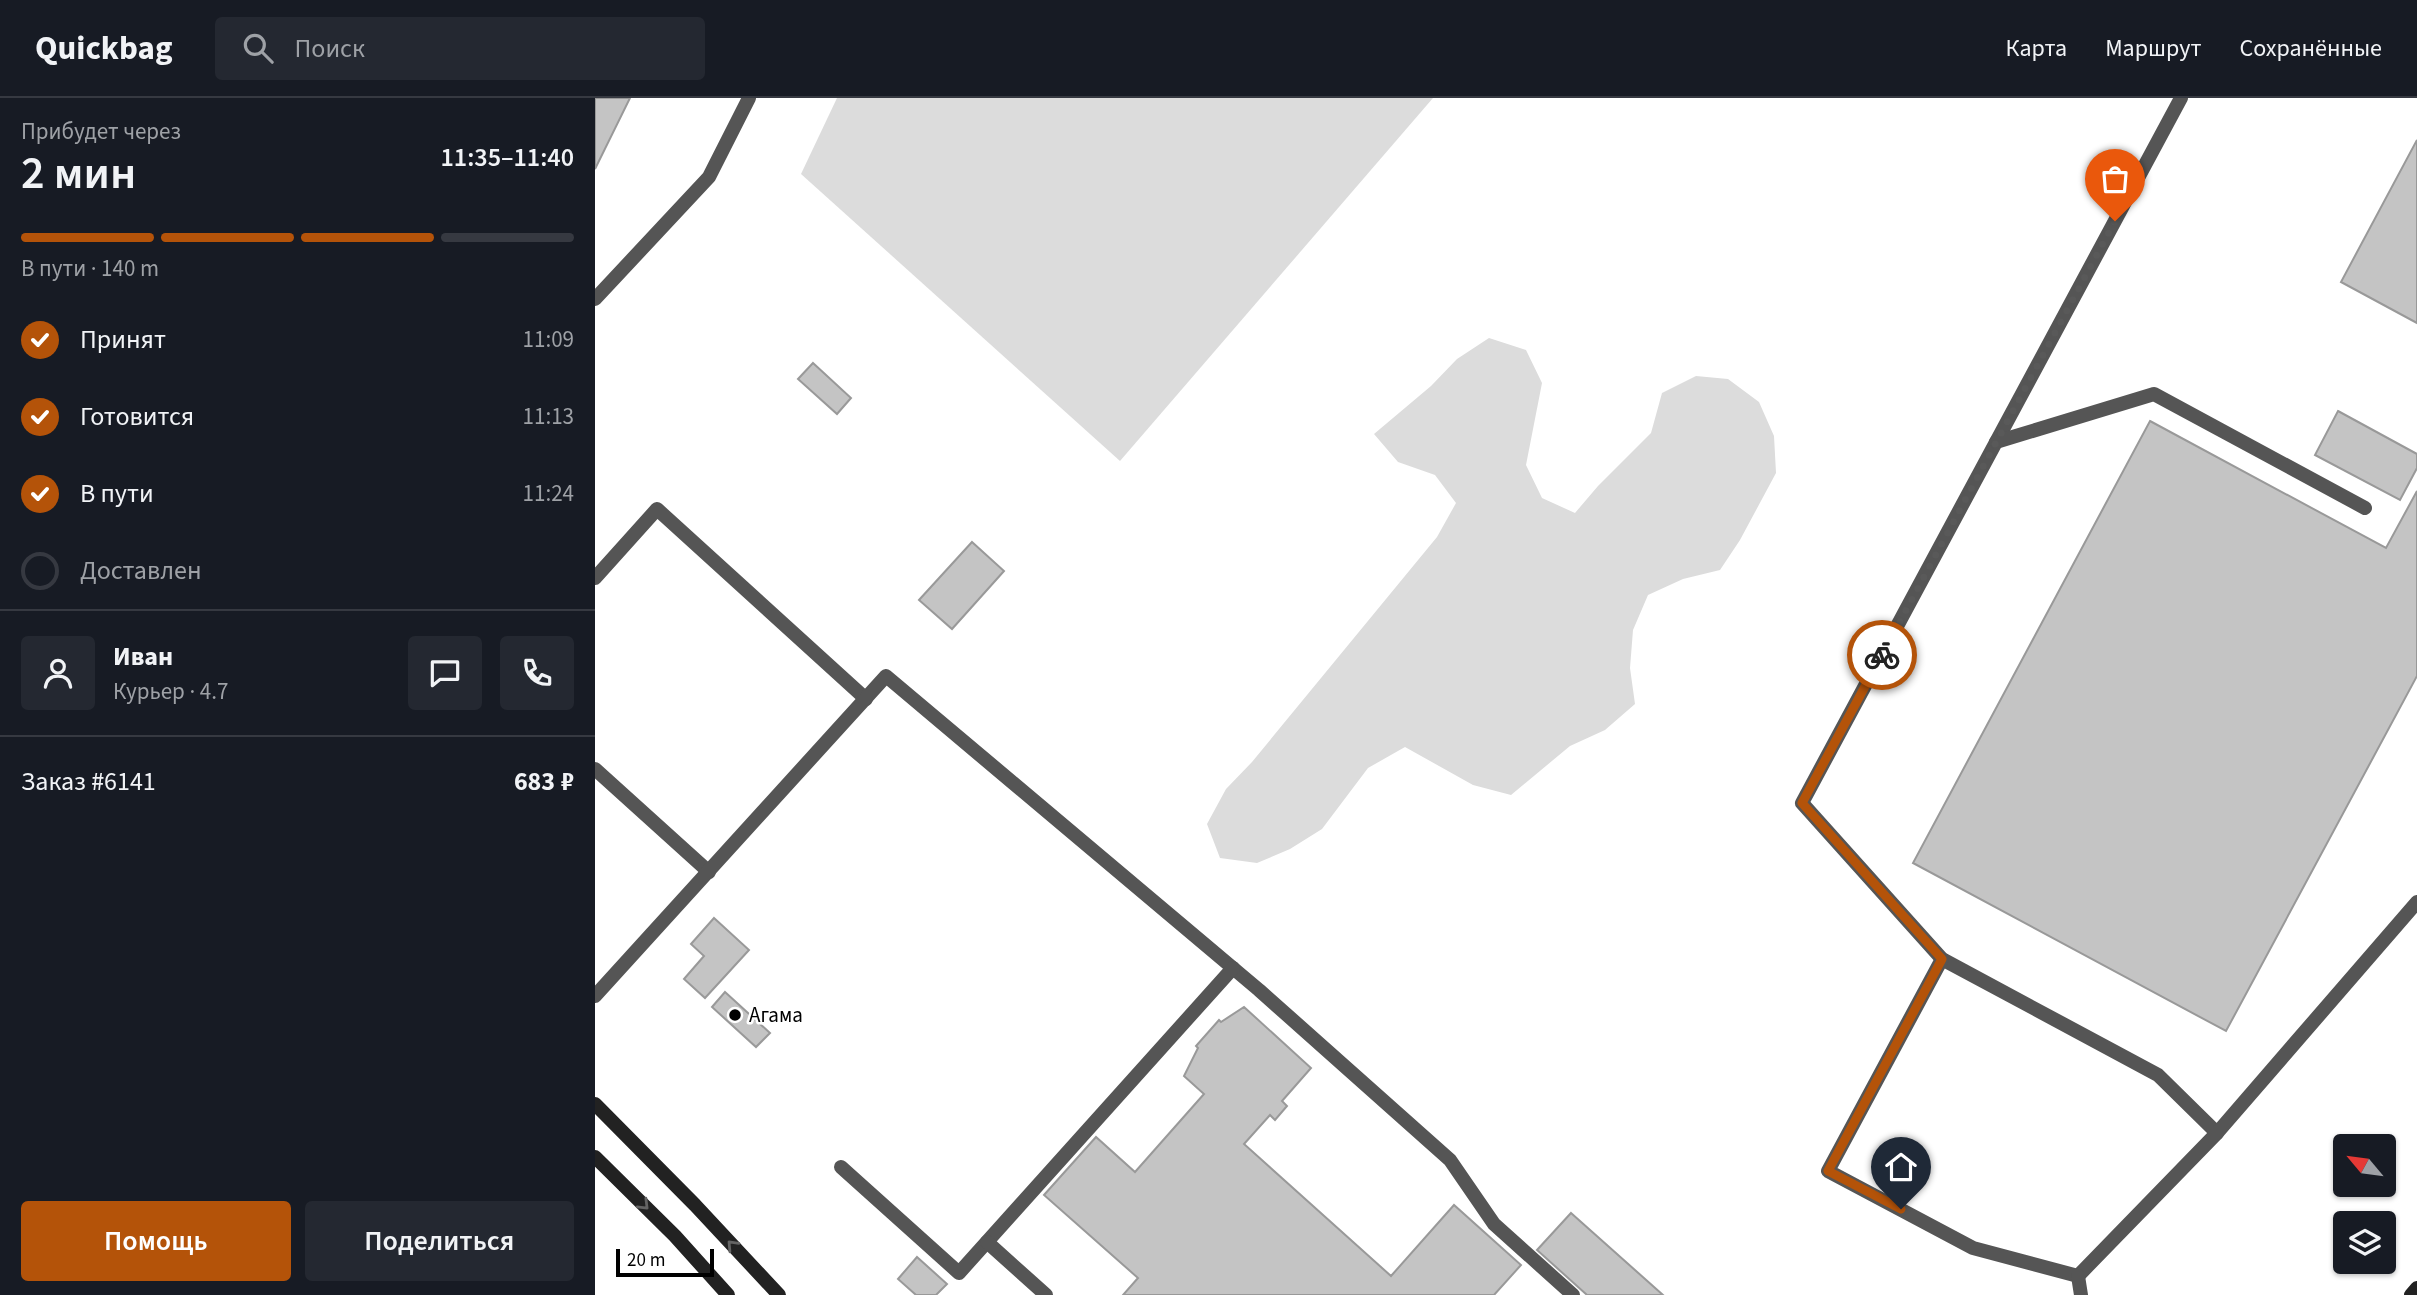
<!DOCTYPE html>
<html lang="ru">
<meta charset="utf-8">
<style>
body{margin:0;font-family:"Source Sans 3",sans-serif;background:#242831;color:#f1f3f6;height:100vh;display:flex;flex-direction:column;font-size:26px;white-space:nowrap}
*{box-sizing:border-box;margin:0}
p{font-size:23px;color:#9ea1a6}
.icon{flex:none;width:38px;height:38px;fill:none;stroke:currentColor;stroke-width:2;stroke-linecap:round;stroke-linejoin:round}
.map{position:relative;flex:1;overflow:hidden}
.drawer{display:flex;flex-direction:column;background:#171b24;width:595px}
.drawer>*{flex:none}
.needle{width:46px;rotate:299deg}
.buttons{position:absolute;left:1738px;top:1036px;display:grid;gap:14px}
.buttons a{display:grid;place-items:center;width:63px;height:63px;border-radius:7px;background:#171b24;box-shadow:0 2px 5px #0004;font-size:35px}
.scale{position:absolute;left:21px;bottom:18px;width:98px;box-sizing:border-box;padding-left:7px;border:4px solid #000;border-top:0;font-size:19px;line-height:24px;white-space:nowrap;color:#000;-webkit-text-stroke:5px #fff;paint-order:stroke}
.pin{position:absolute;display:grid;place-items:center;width:60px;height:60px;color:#fff;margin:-72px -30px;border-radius:50% 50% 50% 0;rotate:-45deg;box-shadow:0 0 7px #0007}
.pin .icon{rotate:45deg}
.courier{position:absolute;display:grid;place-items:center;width:70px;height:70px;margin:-35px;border:5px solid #b45309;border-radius:50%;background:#fff;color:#222;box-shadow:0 2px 9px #0007}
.head em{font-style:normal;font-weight:600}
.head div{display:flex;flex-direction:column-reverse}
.head{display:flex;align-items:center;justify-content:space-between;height:119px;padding:0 21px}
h1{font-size:46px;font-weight:600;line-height:52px}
.bar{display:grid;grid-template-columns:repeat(4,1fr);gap:10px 7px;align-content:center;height:84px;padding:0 21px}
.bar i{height:9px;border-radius:5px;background:#363941}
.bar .active{background:#b45309}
.bar p{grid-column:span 4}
.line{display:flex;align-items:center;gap:18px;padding:0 21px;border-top:2px solid #363941}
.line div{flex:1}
.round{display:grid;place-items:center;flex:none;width:74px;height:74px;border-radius:7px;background:#242831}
ol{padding:0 21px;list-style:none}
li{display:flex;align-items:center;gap:21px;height:77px}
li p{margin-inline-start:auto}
li .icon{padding:7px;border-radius:50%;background:#b45309;color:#fff;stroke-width:4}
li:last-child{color:#9ea1a6}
li i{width:38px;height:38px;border:4px solid #363941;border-radius:50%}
.button{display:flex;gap:14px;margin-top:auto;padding:14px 21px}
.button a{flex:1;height:80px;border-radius:7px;background:#b45309;color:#fff;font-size:28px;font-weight:600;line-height:80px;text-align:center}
.button a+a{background:#242831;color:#f1f3f6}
header{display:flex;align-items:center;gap:42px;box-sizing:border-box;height:98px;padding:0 35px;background:#171b24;border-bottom:2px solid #363941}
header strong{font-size:33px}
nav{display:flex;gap:38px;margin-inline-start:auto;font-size:24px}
.search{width:490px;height:63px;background:#242831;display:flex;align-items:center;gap:18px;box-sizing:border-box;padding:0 24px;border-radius:7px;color:#9ea1a6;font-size:26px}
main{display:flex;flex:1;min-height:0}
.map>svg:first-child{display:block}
.green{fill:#dcdcdc}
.building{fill:#c4c4c4;stroke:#999;stroke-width:2}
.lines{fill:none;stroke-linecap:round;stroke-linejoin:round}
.lane{stroke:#555;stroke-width:14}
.secondary{stroke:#222;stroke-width:14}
.oneway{stroke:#646464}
.done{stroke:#595959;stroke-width:7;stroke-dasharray:0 12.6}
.route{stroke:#b45309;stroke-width:9}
.poi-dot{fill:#000;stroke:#fff;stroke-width:2.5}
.labels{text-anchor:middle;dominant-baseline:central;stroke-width:5;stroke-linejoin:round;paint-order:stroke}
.poi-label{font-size:21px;fill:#000;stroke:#fff;text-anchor:start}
</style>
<header>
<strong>Quickbag</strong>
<div class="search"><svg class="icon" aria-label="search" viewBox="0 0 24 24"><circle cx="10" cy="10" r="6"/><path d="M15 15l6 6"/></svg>Поиск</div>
<nav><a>Карта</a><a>Маршрут</a><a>Сохранённые</a></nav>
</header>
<main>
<section class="drawer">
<div class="head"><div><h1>2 мин</h1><p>Прибудет через</p></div><em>11:35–11:40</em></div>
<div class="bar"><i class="active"></i><i class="active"></i><i class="active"></i><i></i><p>В пути · 140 m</p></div>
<ol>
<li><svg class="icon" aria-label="check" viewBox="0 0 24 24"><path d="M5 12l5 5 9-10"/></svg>Принят<p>11:09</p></li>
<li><svg class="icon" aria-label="check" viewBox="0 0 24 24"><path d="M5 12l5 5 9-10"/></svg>Готовится<p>11:13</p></li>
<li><svg class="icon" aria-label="check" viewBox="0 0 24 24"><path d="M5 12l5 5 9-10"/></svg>В пути<p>11:24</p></li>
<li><i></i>Доставлен</li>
</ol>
<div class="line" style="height:126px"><a class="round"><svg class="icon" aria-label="person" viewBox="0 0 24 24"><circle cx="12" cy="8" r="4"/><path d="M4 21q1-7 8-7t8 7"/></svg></a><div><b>Иван</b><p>Курьер · 4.7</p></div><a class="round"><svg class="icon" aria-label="chat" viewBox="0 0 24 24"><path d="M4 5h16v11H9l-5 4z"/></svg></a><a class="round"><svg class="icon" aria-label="phone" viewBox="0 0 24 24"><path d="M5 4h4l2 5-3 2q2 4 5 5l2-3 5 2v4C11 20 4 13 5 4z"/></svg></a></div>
<div class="line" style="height:91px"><div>Заказ #6141</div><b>683 ₽</b></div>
<div class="button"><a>Помощь</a><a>Поделиться</a></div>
</section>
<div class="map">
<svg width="1822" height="1197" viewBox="0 0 1822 1197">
<rect width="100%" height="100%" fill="#fff"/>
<g class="green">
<path d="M242 0H838L525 363 206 76Z"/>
<path d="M894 240 931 252 947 285 931 367 947 400 980 415 1003 388 1056 335 1067 295 1101 278 1133 281 1164 304 1179 338 1181 375 1145 442 1125 472 1088 481 1053 497 1038 532 1035 570 1040 606 1010 632 975 648 916 697 878 687 810 649 773 670 727 731 695 751 662 765 625 760 612 726 631 691 657 664 842 439 861 405 840 377 803 364 779 336 836 288 862 261Z"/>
</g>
<g class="building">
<path d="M0 0H35L0 71Z"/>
<path d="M1822 42V225L1746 184Z"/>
<path d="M218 265 256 300 242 316 203 281Z"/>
<path d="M1743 313 1822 356V370L1805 402 1720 357Z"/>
<path d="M1555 323 1791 450 1822 393V578L1631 933 1318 765Z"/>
<path d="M377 444 409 473 357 531 324 502Z"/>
<path d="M119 820 154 852 110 900 89 881 109 858 96 846Z"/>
<path d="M130 894 175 935 161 949 117 909Z"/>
<path d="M649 909 716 970 687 1003 692 1008 680 1022 675 1017 649 1046 796 1178 859 1107 926 1167 899 1197H528L543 1180 449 1097 501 1039 540 1074 609 996 589 978 603 950 601 948 624 922 626 924Z"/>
<path d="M976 1115 1068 1197H992L942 1152Z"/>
<path d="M322 1159 352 1186 341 1197H321L303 1181Z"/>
</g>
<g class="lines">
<g class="lane">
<path d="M1586 0 1207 705 1347 861 1563 977 1622 1035"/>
<path d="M0 201 114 79 154 0"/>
<path d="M1401 344 1559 296 1770 410"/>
<path d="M0 480 62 411 271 601"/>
<path d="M0 671 114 774"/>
<path d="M1347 861 1233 1073 1378 1150 1483 1178 1622 1035 1822 804"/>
<path d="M0 898 291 578 664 892 855 1062 899 1126 978 1197"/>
<path d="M246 1069 364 1175 638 870"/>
<path d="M392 1144 451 1197"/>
<path d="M1483 1178 1486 1197"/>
</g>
<g class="secondary">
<path d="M0 1006 100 1107 184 1197"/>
<path d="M0 1059 80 1138 133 1197"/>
<path d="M1816 1197 1822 1190"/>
</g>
</g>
<defs><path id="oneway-chevron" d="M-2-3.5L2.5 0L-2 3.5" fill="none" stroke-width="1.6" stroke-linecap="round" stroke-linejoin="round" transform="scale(1.75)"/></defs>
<g class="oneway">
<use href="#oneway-chevron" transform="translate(49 1107) rotate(45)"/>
<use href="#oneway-chevron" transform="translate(137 1147) rotate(-133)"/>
</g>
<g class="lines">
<path class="done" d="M1287 557 1520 123"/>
<path class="route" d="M1287 557 1207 705 1347 861 1233 1073 1306 1111"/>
</g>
<circle class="poi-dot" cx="140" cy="917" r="7"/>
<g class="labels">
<g class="poi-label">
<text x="154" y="917">Агама</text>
</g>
</g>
</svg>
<div class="buttons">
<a><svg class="needle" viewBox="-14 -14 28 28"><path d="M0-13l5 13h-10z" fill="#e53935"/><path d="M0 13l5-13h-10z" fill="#9ea1a6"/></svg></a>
<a><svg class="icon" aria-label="layers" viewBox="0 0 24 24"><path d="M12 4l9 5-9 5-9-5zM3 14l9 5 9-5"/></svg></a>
</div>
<div class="scale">20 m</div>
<div class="pin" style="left:1520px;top:123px;background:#ea580c"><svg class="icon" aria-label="bag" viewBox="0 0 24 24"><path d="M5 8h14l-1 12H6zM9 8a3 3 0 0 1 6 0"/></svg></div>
<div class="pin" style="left:1306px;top:1111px;background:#1f2937"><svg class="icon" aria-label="home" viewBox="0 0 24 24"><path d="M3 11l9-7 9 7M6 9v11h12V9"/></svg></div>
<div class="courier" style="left:1287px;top:557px"><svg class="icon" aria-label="bike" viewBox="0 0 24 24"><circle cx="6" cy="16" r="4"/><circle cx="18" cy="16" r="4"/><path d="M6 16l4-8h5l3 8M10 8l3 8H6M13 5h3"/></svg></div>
</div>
</main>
